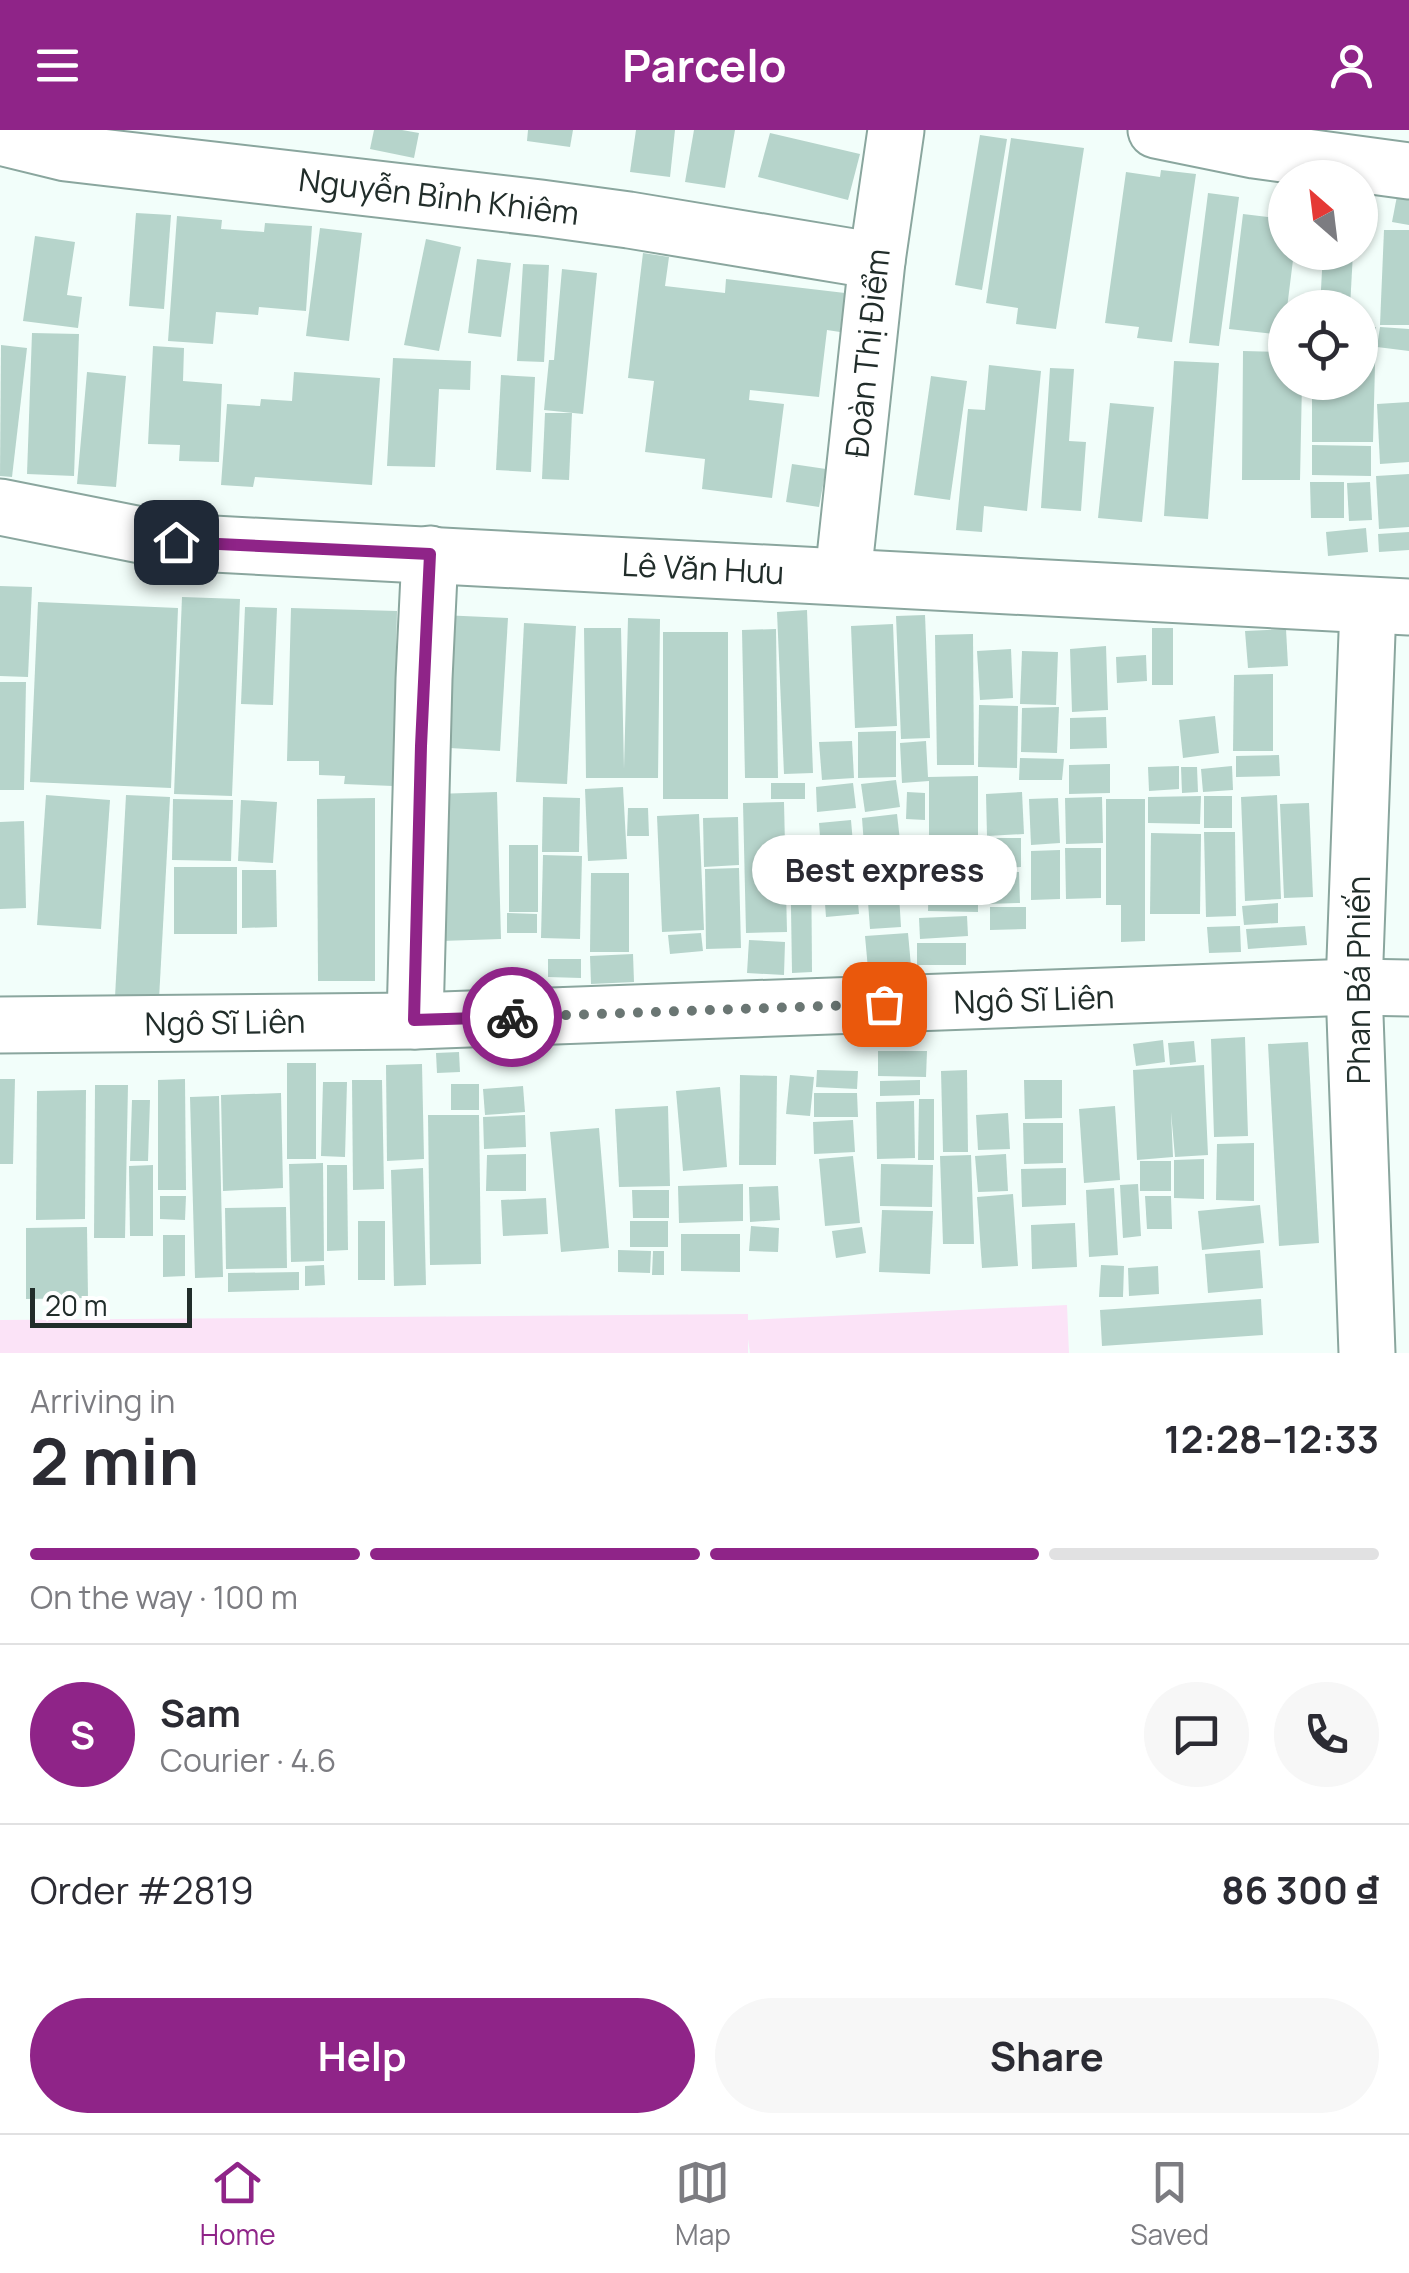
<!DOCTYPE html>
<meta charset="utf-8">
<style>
body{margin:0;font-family:Manrope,sans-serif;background:#f7f7f7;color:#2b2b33;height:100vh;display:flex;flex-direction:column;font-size:38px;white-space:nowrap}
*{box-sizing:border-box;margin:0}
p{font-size:32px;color:#7c7c81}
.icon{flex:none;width:55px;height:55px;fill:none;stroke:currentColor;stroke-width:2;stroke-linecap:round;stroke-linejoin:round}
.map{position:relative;height:1223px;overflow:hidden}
.drawer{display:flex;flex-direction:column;background:#fff;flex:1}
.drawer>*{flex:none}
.needle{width:65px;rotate:332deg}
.fabs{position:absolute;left:1268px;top:30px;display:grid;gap:20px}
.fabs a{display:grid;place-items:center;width:110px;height:110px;border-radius:50%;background:#fff;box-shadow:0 2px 8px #0004;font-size:50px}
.scale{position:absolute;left:30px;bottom:25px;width:162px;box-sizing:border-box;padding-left:10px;border:5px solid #212d2a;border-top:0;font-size:28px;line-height:35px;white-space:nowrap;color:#212d2a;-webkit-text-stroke:8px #fff;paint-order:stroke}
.pin{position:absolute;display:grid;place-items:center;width:85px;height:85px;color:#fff;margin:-42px;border-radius:20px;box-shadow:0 5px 15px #0006}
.courier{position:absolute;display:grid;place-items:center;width:100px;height:100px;margin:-50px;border:8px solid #8f2488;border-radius:50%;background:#fff;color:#222;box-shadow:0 2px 12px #0007}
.bubble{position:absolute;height:70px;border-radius:35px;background:#fff;box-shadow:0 2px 8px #0004;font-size:32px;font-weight:700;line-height:70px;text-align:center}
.head em{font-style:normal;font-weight:700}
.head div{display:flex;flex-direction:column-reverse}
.head{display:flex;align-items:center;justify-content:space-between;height:170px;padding:0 30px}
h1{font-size:65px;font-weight:700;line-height:75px}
.bar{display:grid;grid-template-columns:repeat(4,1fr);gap:15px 10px;align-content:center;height:120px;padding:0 30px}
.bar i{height:12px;border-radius:8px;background:#e1e1e2}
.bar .active{background:#8f2488}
.bar p{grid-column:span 4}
.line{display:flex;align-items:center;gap:25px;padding:0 30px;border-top:2px solid #e1e1e2}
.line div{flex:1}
.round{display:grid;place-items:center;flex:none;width:105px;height:105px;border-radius:52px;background:#f7f7f7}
.button{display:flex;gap:20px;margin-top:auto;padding:20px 30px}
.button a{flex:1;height:115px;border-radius:60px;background:#8f2488;color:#fff;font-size:40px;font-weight:700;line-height:115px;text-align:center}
.button a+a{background:#f7f7f7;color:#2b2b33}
header{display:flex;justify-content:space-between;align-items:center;height:130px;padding:0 30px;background:#8f2488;color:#fff;font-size:45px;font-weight:700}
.tab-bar{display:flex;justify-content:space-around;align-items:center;height:140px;border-top:2px solid #e1e1e2;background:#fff;font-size:28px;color:#7c7c81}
.tab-bar a{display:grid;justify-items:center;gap:5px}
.tab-bar .active{color:#8f2488}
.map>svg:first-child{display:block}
.green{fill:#fbe3f7}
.building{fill:#b6d4cb}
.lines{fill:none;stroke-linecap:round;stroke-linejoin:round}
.street-casing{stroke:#8aa69e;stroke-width:59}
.street{stroke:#fff;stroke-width:55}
.done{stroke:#6a7673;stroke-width:10;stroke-dasharray:0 18}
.route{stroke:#8f2488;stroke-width:12}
.labels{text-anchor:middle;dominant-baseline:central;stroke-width:9;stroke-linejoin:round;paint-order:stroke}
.street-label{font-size:32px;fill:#212d2a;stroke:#fff}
</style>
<header><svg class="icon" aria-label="menu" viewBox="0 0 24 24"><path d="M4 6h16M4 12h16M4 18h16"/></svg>Parcelo<svg class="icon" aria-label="person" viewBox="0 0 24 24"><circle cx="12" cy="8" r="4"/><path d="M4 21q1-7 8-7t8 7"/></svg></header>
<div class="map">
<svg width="1409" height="1223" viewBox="0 0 1409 1223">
<rect width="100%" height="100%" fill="#f2fefa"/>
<path class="green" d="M1067 1175 1069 1223H750L748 1209V1223H0V1190L748 1184V1190Z"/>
<g class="building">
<path d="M374 0H402L419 3 414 28 370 19Z"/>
<path d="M528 0H573L570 17 527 11Z"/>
<path d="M636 0H675L670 47 630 42Z"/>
<path d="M694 0H735L725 58 685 52Z"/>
<path d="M770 3 860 24 848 70 758 47Z"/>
<path d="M980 5 1007 9 982 160 955 155Z"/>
<path d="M1011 8 1084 18 1056 199 1016 194 1018 178 986 173Z"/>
<path d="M1161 40 1196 44 1172 212 1137 208 1139 197 1105 193 1126 42 1160 47Z"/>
<path d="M1208 63 1239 67 1219 216 1189 213Z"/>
<path d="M1397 66 1409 68V95L1392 92Z"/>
<path d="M136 83 171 85 164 179 129 176Z"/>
<path d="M1243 84 1285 89V122H1294L1287 178H1285L1284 205 1229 199Z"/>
<path d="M177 86 222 90 221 99 264 102 265 93 312 96 306 181 259 177 258 185 216 182 213 214 168 211Z"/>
<path d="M320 98 362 103 349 211 306 206Z"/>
<path d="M1384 100H1409V195H1380Z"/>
<path d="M35 106 75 112 67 165 82 167 78 198 23 191Z"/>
<path d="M426 109 461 117 439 221 404 215Z"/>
<path d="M1323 122H1353L1350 178H1320Z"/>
<path d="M643 123 669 127 665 156 725 163 726 149 845 163 840 202 827 200 819 267 750 260 749 270 784 274 772 368 702 359 705 329 645 322 654 251 628 248Z"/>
<path d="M477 129 511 133 501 207 468 203Z"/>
<path d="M523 134 549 135 544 232 517 231Z"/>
<path d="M562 139 597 143 583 284 544 280 549 230H554Z"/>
<path d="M1376 197 1373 312H1312V252H1360V198Z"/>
<path d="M1380 197 1409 199V221L1377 217Z"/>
<path d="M32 203 79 204 74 346 27 344Z"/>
<path d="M1 215 27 218 12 347 0 346Z"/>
<path d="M153 216 184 218 183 251 222 254 219 332 179 331 180 315 148 314Z"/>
<path d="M1243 221 1285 222V252H1302L1300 350H1242Z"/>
<path d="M393 228 471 231 470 260 439 259 435 337 387 336Z"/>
<path d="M1174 231 1219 233 1208 389 1164 386Z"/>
<path d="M989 235 1041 241 1027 381 984 376 982 402 956 400 968 279 985 280Z"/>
<path d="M1050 238 1074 239 1069 311 1086 312 1081 381 1041 378Z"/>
<path d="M87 242 126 246 116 357 77 354Z"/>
<path d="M294 242 380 248 372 355 255 347 253 357 221 355 227 274 260 276 261 269 292 271Z"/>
<path d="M501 245 535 247 531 342 496 340Z"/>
<path d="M931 246 967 251 950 370 914 365Z"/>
<path d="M1409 272V332L1380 334 1377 274Z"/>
<path d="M1110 273 1154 277 1142 392 1098 388Z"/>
<path d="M545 283H572L569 350 542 349Z"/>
<path d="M1312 315 1371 316V346L1312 345Z"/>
<path d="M792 334 826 339 819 377 786 372Z"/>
<path d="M1409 344V397L1379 399 1376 346Z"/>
<path d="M1310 352H1344V388H1311Z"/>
<path d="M1370 352 1372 390 1349 391 1347 353Z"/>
<path d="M1366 398 1368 422 1328 426 1326 402Z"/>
<path d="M1409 402V420L1379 422 1378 404Z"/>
<path d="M0 456 32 457 28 547 0 546Z"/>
<path d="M182 467 240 469 232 666 174 664Z"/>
<path d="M38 472 178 478 171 658 30 652Z"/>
<path d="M245 477 277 478 273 575 241 574Z"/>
<path d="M291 478 397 481 393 656 344 654 345 646 319 645V631H287Z"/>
<path d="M807 480 813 643 784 644 777 482Z"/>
<path d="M441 485 508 488 500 621 433 617Z"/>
<path d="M925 485 930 608 901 609 896 486Z"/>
<path d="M628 488 660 489 658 648H586L584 498H621L624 639Z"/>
<path d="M524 493 576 496 567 654 516 652Z"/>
<path d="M893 494 897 596 855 598 851 496Z"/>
<rect x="1152" y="498" width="21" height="57"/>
<path d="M776 499 778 648H745L742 500Z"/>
<path d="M1286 499 1288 536 1248 538 1245 501Z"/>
<rect x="663" y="502" width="65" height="167"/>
<path d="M973 504 974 635H937L935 505Z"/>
<path d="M1106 516 1108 580 1072 582 1070 519Z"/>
<path d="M1011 519 1013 568 980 570 977 521Z"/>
<path d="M1022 521 1058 522 1056 575 1020 574Z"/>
<path d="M1146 525 1147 551 1117 553 1116 527Z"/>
<path d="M1273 544V621H1233L1234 545Z"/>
<path d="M0 552H26L24 660H0Z"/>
<path d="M979 575 1018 576 1017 638 978 637Z"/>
<path d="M1059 577 1057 623 1021 622 1022 578Z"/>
<path d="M1215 586 1219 623 1183 628 1179 590Z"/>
<path d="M1106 587 1107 618 1070 619V588Z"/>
<path d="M896 601V647L858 648V602Z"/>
<path d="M852 611 854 648 822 650 819 612Z"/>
<path d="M926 611 928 647 978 646V735H929V651L902 653 900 613Z"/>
<path d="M1279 625 1280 646 1236 647V626Z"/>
<path d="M1020 628 1064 629 1062 650H1019Z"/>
<path d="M1110 634V663L1069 664V635Z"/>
<path d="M1179 636V659L1149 661 1148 637Z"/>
<path d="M1232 636 1233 660 1203 662 1201 639Z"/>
<path d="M1181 637H1197L1198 662 1182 663Z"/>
<path d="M896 650 900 677 865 682 861 654Z"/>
<rect x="771" y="653" width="34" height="16"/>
<path d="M853 653 856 678 817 682 816 657Z"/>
<path d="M623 657 627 729 588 731 585 659Z"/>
<path d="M497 662 501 809 441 811 435 664Z"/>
<path d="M907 662 925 663V690L906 689Z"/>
<path d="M1022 662 1024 704 987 706 986 664Z"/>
<path d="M46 665 110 670 101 799 37 795Z"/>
<path d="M126 665 170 667 159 869 115 867Z"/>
<path d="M1277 665 1281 769 1245 771 1241 667Z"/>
<path d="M1201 666 1200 694 1148 693V667Z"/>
<rect x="1204" y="666" width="28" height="32"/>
<path d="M543 667 580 668 579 722H542Z"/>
<path d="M1102 667 1103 713 1066 714 1065 668Z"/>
<path d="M375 668V851H318L317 669Z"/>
<path d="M1058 668 1060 713 1031 715 1029 669Z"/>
<path d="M173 669 233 670 231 731 172 730Z"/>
<path d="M1106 669H1145V811L1121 812V775H1106Z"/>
<path d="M241 670 277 672 273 733 238 731Z"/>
<path d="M784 672 787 802 746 803 743 673Z"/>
<path d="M1309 673 1313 767 1284 768 1280 674Z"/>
<path d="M628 678H648L649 706H627Z"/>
<path d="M699 684 704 800 662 802 657 686Z"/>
<path d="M897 684 900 711 864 715 862 688Z"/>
<path d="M738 687 739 735 704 737 703 688Z"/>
<path d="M851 690 859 784 826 787 819 693Z"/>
<path d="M24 691 26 778 0 779V692Z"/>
<path d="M1204 702H1235L1236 786 1206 787Z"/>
<path d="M1151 703 1201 704 1200 784H1150Z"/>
<path d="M987 708H1021V737L988 738Z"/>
<path d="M790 713H811L812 842 792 843Z"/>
<path d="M903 714H925L926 754 905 755Z"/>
<rect x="509" y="715" width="29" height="67"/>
<path d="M896 716 901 797 870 799 864 718Z"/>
<path d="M1065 718H1101V768L1066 769Z"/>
<path d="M1060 720V769L1031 770V721Z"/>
<path d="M543 725 582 726 580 809 541 808Z"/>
<rect x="174" y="737" width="63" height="67"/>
<path d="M739 738 741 818 706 819 705 739Z"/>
<path d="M242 740H276L277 797 242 798Z"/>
<path d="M929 740H978V782L928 781Z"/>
<path d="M987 742H1019L1020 773 987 774Z"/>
<path d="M591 743H629V822H590Z"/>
<path d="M1278 773V793L1244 795 1242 776Z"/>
<path d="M990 777H1026V799L990 800Z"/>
<path d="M507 783 537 784V803H507Z"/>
<path d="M967 786 968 806 920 809 919 788Z"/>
<path d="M1240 796 1241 822 1209 823 1207 797Z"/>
<path d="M1305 796 1307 815 1248 819 1246 799Z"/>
<path d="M701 803 703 821 670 824 668 805Z"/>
<path d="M908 803 911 836 868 839 865 806Z"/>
<path d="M749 810 785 812 784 845 747 843Z"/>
<rect x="917" y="813" width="49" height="22"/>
<path d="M633 824 634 852 591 854 590 826Z"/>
<path d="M548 829H581V848L548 847Z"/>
<path d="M1245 907 1248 1006 1214 1007 1211 909Z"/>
<path d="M1163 910 1165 932 1136 936 1133 914Z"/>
<path d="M1194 911 1196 932 1170 935 1168 913Z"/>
<path d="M1308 912 1319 1113 1279 1116 1268 914Z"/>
<path d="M878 921H927L926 947 878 946Z"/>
<path d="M459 922 460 942 437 943 436 923Z"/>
<rect x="287" y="933" width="29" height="96"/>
<path d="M422 934 424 1029 387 1031 386 935Z"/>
<path d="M1204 935 1208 1025 1175 1027 1171 982 1173 1027 1137 1030 1133 940Z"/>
<path d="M817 940 858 941 857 959 816 957Z"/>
<path d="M967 940 968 1022H943L941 941Z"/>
<path d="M740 945 777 946 776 1035H739Z"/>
<path d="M790 945 814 947 810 986 786 984Z"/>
<path d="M0 949H15L13 1034H0Z"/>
<path d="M185 949 186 1060H158V950Z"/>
<path d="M352 950H382L384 1059 353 1060Z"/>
<path d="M920 950V965L880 966V951Z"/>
<path d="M1024 950H1062V988L1025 989Z"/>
<path d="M323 952H347L345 1027 321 1026Z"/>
<rect x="451" y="954" width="28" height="26"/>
<path d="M95 955H128L125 1108H94Z"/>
<path d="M523 956 525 982 485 985 483 959Z"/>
<path d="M720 957 727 1037 683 1041 676 961Z"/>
<path d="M86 960 85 1089 36 1090 37 961Z"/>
<path d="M281 963 283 1058 223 1061 221 965Z"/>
<path d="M814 963H857L858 987H814Z"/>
<path d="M219 966 223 1147 195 1148 190 967Z"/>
<path d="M919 969H934V1030H918Z"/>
<path d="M132 970H150L148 1031H130Z"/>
<path d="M914 971 915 1028 877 1029 876 972Z"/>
<path d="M668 976 670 1056 619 1057 615 979Z"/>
<path d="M1115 976 1120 1050 1084 1053 1079 979Z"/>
<path d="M1008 983 1010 1019 978 1020 976 985Z"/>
<path d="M428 985H479L481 1134 430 1135Z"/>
<path d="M525 985 526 1017 484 1019 483 987Z"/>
<path d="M853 990 855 1022 814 1024 813 992Z"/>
<path d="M1023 993H1063V1033L1024 1034Z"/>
<path d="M599 998 609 1118 561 1122 550 1002Z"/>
<path d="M1254 1013V1071L1216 1070 1217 1014Z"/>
<path d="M526 1024V1061H486L487 1025Z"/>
<path d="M1006 1024 1008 1061 978 1062 975 1026Z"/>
<path d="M971 1025 974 1114H943L940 1026Z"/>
<path d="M853 1026 860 1093 825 1096 819 1029Z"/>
<path d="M1204 1029V1069L1174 1068V1030Z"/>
<rect x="1140" y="1031" width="31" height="30"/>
<path d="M323 1033 324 1131 291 1132 289 1034Z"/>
<path d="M881 1034 933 1035 932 1077 880 1076Z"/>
<path d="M153 1035V1106H130L129 1036Z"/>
<path d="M327 1035H347L348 1120 327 1121Z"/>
<path d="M423 1038 426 1155 394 1156 391 1040Z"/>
<path d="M1066 1038V1075L1022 1077 1021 1039Z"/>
<path d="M743 1054V1091L679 1093 678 1056Z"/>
<path d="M1138 1054 1141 1106 1123 1108 1120 1055Z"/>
<path d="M778 1056 780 1090 750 1092 749 1057Z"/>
<path d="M1114 1058 1118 1125 1089 1127 1086 1060Z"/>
<path d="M632 1060H669V1088H633Z"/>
<path d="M1013 1064 1018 1136 982 1138 977 1067Z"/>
<path d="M160 1066H186L185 1090 160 1089Z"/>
<path d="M1145 1066H1171L1172 1099H1147Z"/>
<path d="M546 1068 548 1104 503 1106 501 1070Z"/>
<path d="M1260 1075 1264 1113 1202 1120 1198 1081Z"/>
<path d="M286 1077 287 1138 226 1139 225 1078Z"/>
<path d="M882 1080 933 1081 930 1144 879 1142Z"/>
<rect x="358" y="1091" width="27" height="59"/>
<rect x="630" y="1091" width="38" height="26"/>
<path d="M1075 1093 1077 1137 1032 1139 1031 1095Z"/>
<path d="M751 1096 779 1098 778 1122 749 1121Z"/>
<path d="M87 1097 88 1168 26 1169V1098Z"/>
<path d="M862 1097 866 1123 836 1128 832 1101Z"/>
<path d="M681 1104H740V1142L681 1141Z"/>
<path d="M163 1105H185V1146L163 1147Z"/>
<path d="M618 1120 651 1121 650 1143 618 1142Z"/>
<path d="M1260 1120 1263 1158 1208 1163 1205 1124Z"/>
<path d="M653 1121H664V1145H652Z"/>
<path d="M324 1135 325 1155 305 1156V1136Z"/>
<path d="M1101 1135 1124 1136 1123 1167H1099Z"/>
<path d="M1158 1136 1159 1164 1129 1166 1128 1138Z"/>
<path d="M299 1142V1160L228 1162V1143Z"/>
<path d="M1261 1169 1263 1205 1102 1216 1100 1180Z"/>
</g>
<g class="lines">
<g class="street-casing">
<g id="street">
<path d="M1156 0 1254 20 1409 41"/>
<path d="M0 7 66 23 541 78 629 90 877 131"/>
<path d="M0 377 176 412 1409 477"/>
<path d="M843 446 877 131 896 0"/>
<path d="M415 891 424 549 430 424"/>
<path d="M0 895 415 891 1354 857 1409 858"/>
<path d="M1367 1223 1354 857 1368 476"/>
</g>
</g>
<use href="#street" class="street"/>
</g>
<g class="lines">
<path class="done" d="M512 887 884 874"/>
<path class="route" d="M176 412 430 424 421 616 414 890 512 887"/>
</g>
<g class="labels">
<g class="street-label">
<text transform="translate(439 66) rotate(7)">Nguyễn Bỉnh Khiêm</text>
<text transform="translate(867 223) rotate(-84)">Đoàn Thị Điểm</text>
<text transform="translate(703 438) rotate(3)">Lê Văn Hưu</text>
<text transform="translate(1358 850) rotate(-90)">Phan Bá Phiến</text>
<text transform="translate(1034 869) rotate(-2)">Ngô Sĩ Liên</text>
<text transform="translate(225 892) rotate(-1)">Ngô Sĩ Liên</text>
</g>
</g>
</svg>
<div class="fabs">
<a><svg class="needle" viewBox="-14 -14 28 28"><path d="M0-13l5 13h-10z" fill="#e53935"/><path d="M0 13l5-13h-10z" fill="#7c7c81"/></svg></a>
<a><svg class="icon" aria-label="locate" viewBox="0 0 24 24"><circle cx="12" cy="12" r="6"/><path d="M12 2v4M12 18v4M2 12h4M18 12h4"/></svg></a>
</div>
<div class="scale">20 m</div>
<div class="pin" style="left:884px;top:874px;background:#ea580c"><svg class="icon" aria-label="bag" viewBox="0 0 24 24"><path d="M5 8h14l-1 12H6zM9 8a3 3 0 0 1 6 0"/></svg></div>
<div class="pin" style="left:176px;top:412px;background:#1f2937"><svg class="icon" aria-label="home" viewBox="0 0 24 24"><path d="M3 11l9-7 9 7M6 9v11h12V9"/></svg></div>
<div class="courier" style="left:512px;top:887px"><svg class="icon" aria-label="bike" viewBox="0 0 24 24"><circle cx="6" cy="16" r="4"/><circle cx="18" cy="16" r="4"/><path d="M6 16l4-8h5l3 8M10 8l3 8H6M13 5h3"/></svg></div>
<div class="bubble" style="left:752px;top:705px;width:265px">Best express</div>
</div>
<section class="drawer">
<div class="head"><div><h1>2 min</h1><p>Arriving in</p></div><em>12:28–12:33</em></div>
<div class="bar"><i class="active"></i><i class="active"></i><i class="active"></i><i></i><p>On the way · 100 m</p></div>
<div class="line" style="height:180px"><b class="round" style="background:#8f2488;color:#fff">S</b><div><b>Sam</b><p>Courier · 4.6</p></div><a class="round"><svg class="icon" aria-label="chat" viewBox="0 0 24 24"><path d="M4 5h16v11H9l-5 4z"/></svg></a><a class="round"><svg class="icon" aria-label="phone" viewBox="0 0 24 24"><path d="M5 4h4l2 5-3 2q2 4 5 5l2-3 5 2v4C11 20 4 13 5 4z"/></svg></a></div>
<div class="line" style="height:130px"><div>Order #2819</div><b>86 300 ₫</b></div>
<div class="button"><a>Help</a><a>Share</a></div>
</section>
<nav class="tab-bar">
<a class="active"><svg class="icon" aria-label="home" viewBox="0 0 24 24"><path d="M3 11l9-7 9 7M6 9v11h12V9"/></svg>Home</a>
<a><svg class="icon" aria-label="map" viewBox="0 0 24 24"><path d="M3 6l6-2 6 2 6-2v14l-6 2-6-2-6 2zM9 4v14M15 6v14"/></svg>Map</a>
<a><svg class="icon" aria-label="saved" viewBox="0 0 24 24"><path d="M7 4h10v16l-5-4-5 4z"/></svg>Saved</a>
</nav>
